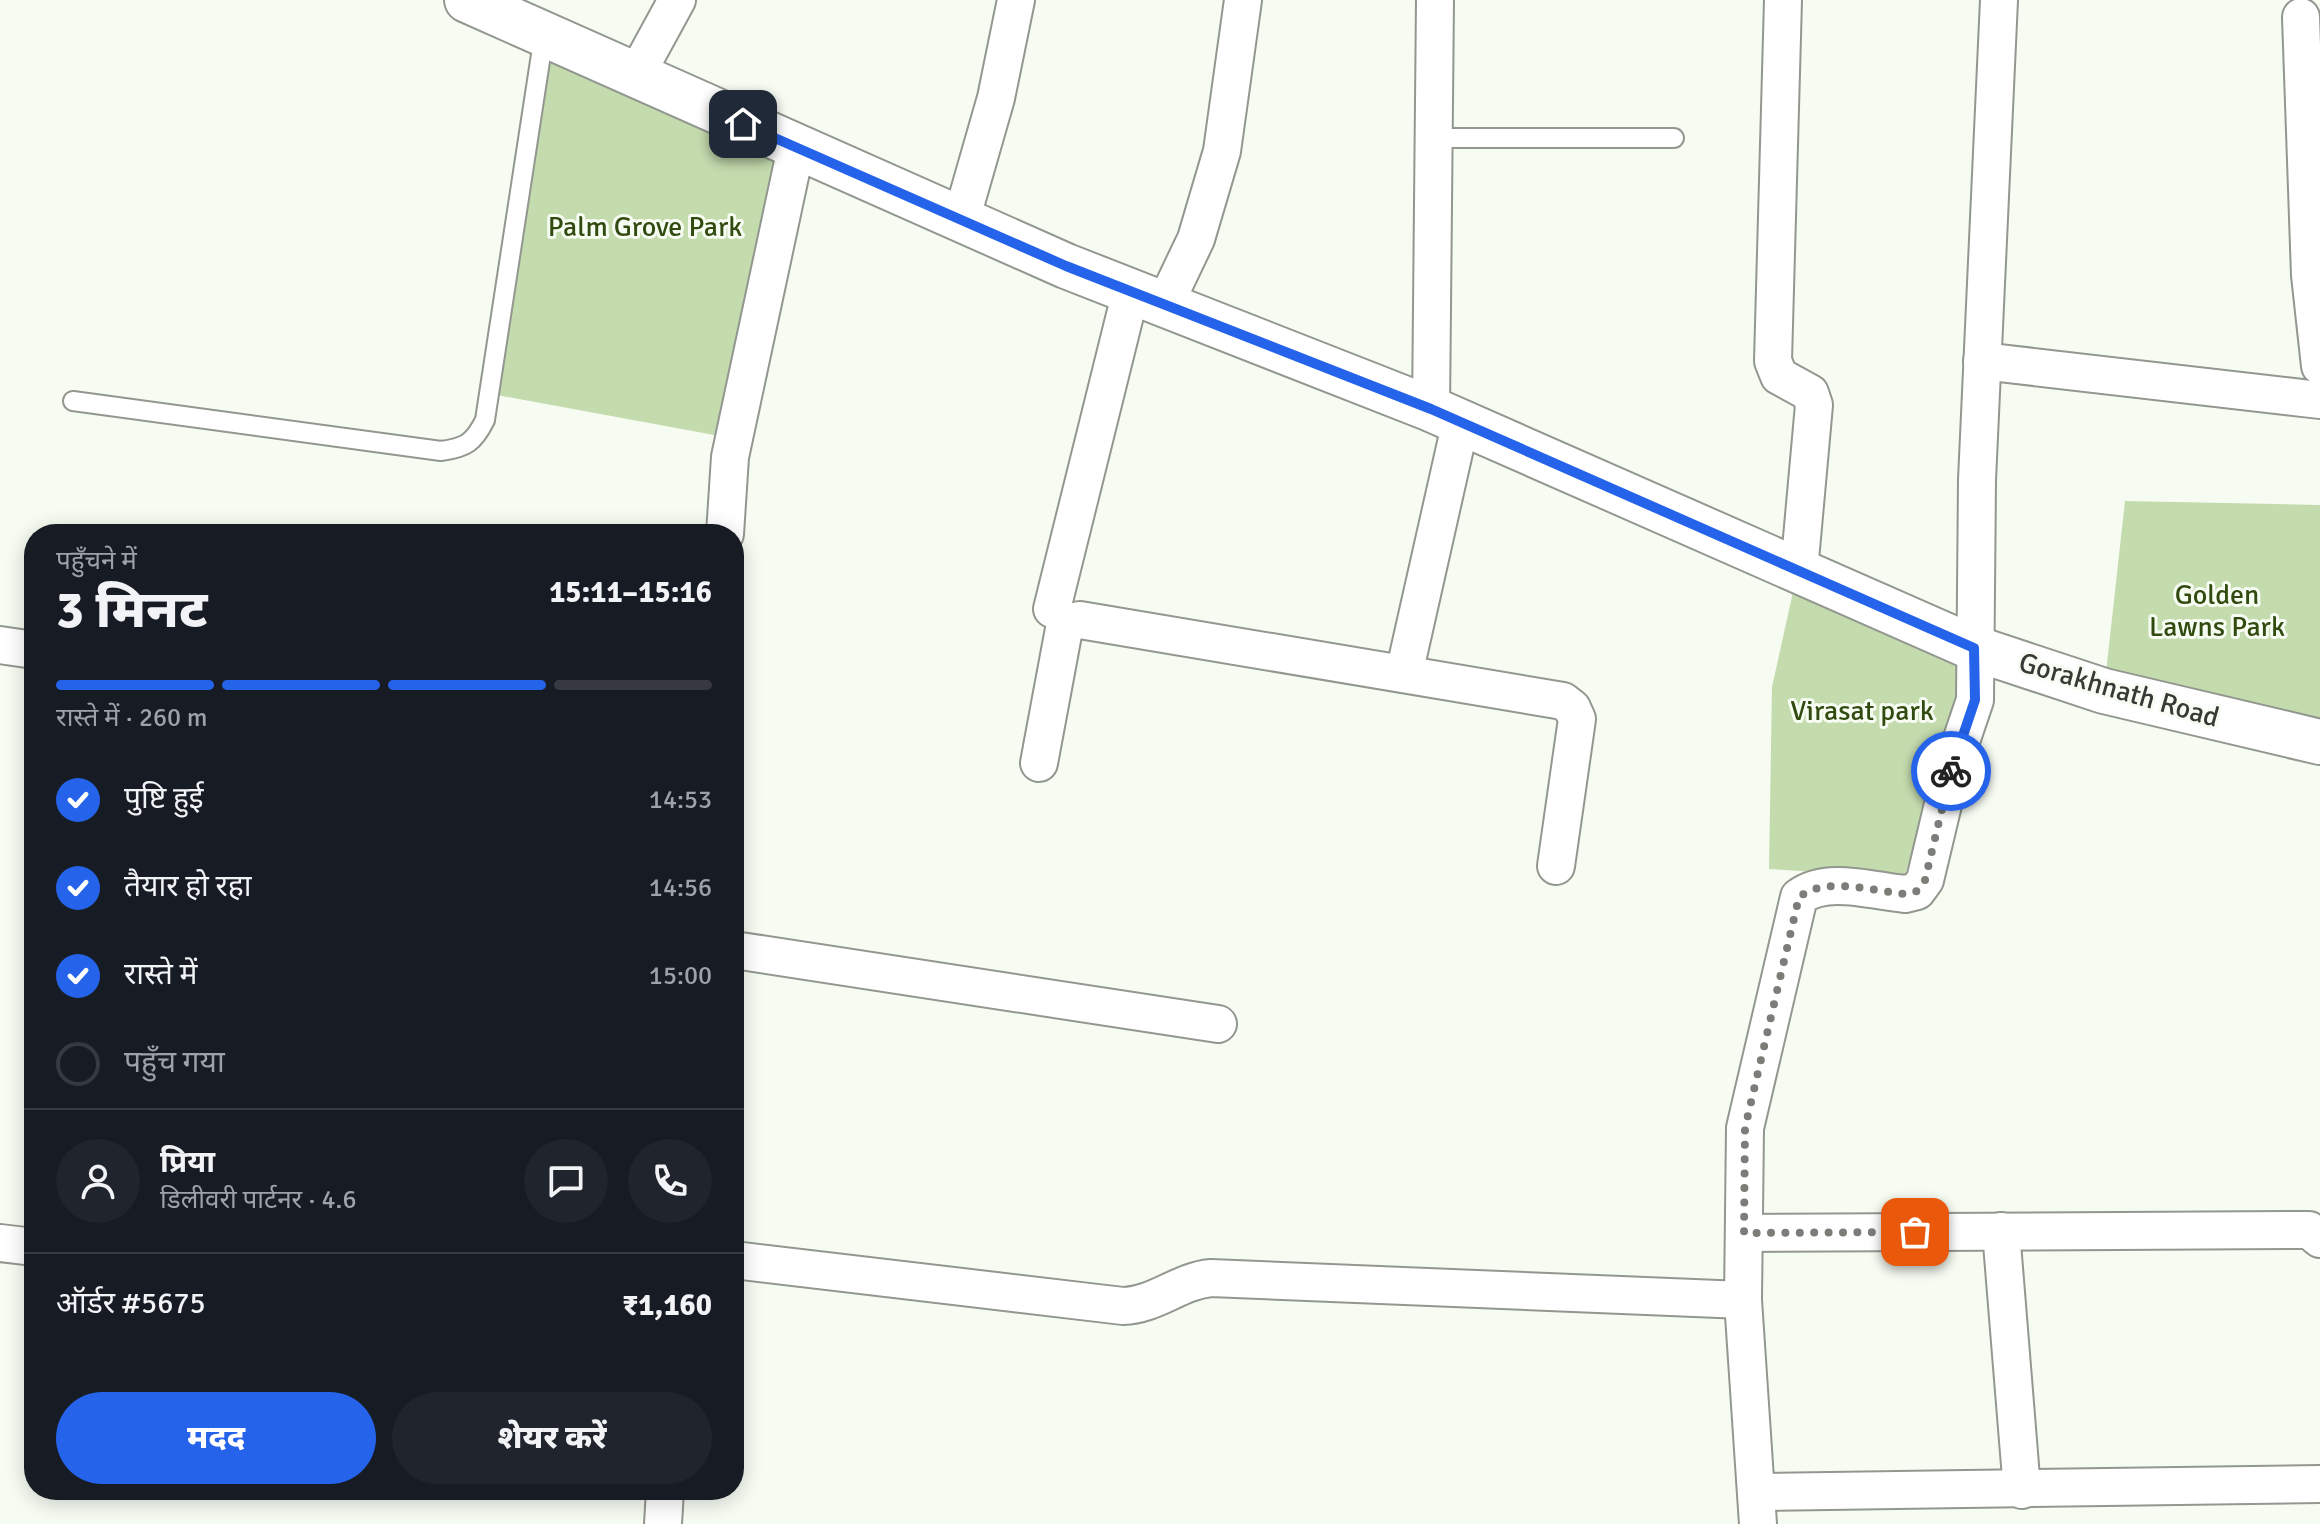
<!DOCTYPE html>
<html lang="hi">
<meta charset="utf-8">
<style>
body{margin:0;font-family:Signika,"Noto Sans Devanagari",sans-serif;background:#20242c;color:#f1f3f6;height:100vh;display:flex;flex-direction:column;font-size:30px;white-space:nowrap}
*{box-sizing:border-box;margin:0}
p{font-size:26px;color:#9ea1a6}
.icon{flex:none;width:44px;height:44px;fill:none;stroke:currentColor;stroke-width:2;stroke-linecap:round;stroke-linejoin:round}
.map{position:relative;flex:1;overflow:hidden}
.panel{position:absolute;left:24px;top:524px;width:720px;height:976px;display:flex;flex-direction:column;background:#171b24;border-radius:32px;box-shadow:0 4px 20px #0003}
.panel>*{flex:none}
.pin{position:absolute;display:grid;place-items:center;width:68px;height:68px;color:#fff;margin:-34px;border-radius:16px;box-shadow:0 4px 12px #0006}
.courier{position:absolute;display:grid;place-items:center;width:80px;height:80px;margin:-40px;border:6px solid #2563eb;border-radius:50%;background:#fff;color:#222;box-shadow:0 2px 10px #0007}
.summary em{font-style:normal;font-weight:800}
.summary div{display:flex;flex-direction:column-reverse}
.summary{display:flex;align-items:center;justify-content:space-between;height:136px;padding:0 32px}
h1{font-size:52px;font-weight:800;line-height:60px}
.bar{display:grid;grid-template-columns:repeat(4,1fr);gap:12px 8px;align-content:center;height:96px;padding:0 32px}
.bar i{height:10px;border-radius:6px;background:#363941}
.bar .selected{background:#2563eb}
.bar p{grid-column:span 4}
.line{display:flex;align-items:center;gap:20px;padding:0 32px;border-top:2px solid #363941}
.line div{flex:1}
.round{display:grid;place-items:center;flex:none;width:84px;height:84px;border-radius:42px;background:#20242c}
ol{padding:0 32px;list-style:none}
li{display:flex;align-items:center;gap:24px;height:88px}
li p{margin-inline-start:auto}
li .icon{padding:8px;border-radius:50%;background:#2563eb;color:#fff;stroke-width:4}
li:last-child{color:#9ea1a6}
li i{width:44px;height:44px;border:4px solid #363941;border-radius:50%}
.cta{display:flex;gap:16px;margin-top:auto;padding:16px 32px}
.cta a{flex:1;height:92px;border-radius:48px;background:#2563eb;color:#fff;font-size:32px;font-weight:800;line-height:92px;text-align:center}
.cta a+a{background:#20242c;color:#f1f3f6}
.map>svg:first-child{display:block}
.green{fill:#c4dbae}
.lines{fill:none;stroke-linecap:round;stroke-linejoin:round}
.lane-casing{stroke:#92978f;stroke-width:22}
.street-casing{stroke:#92978f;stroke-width:40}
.secondary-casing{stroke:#92978f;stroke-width:48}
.lane{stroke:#fff;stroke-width:18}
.street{stroke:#fff;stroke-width:36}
.secondary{stroke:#fff;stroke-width:44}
.done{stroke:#7b7d78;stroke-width:8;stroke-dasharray:0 14.4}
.route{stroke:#2563eb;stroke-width:10}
.labels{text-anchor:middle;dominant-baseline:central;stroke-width:6;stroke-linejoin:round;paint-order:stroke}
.park-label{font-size:28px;fill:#314a0f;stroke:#f7fcf3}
.street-label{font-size:28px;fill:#383936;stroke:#f7fcf3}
</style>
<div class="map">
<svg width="2320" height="1524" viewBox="0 0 2320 1524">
<rect width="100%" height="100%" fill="#f7fcf3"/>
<g class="green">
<path d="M549 44 789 151 725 437 491 394Z"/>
<path d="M2125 501 2320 505V742L2104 691Z"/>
<path d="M1795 583 1961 653V699L1904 878 1769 869 1772 687Z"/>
</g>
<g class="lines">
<g class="lane-casing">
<g id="lane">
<path d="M1435 138H1674"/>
<path d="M73 401 441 451C466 448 474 442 485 420L544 35"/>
</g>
</g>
<g class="street-casing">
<g id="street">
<path d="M1783 0 1773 361 1779 376 1810 393 1814 405 1799 571"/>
<path d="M2301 17 2310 275 2320 366"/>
<path d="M635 77 677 0"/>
<path d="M961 220 996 98 1016 0"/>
<path d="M1165 304 1196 239 1222 151 1243 0"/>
<path d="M1982 361 2320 400"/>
<path d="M1431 409 1435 0"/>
<path d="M725 534 730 457 796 148"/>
<path d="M1052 609 1131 291"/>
<path d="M0 645 34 650"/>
<path d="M1404 674 1461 421"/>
<path d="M1039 763 1064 629 1070 622 1080 620 1563 701 1572 708 1577 719 1556 866"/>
<path d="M734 950 1218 1024"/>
<path d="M2001 1231 2022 1490"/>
<path d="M1744 1233 2309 1230 2320 1239"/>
<path d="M0 1243 34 1247"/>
<path d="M734 1260 1123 1306C1156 1305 1179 1281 1211 1278L1743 1300 1745 1128 1799 897C1827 876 1872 891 1905 894L1917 891 1925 880 1951 771 1975 700 1977 480 1999 0"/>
<path d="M1743 1300 1758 1524"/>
<path d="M1757 1492 2320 1484"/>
<path d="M663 1524 665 1490"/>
</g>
</g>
<g class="secondary-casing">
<path id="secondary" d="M467 0 1066 266 1431 409 1974 648 2104 691 2320 742"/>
</g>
<use href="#lane" class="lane"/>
<use href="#street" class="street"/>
<use href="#secondary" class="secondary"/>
</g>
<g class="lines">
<path class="done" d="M1915 1232 1744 1233 1745 1128 1799 897C1827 876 1872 891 1905 894L1917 891 1925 880 1951 771"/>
<path class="route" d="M743 124 1066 266 1431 409 1974 648 1975 700 1951 771"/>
</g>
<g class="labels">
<g class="park-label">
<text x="645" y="227">Palm Grove Park</text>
<text x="2217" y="595">Golden<tspan x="2217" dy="32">Lawns Park</tspan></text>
<text x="1862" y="711">Virasat park</text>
</g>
<g class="street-label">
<text transform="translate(2119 690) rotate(16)">Gorakhnath Road</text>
</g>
</g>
</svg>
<div class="pin" style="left:1915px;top:1232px;background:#ea580c"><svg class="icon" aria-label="bag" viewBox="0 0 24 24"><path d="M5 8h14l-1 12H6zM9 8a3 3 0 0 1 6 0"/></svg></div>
<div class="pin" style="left:743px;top:124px;background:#1f2937"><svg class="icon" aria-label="home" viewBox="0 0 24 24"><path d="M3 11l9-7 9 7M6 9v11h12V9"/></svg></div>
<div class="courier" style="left:1951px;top:771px"><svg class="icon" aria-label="bike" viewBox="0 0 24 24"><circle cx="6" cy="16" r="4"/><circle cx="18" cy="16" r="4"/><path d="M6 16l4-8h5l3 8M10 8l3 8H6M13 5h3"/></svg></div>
<section class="panel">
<div class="summary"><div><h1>3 मिनट</h1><p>पहुँचने में</p></div><em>15:11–15:16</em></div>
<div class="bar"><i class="selected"></i><i class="selected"></i><i class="selected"></i><i></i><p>रास्ते में · 260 m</p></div>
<ol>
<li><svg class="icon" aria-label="check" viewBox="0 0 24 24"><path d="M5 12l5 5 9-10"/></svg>पुष्टि हुई<p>14:53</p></li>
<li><svg class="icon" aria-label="check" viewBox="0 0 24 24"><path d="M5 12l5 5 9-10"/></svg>तैयार हो रहा<p>14:56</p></li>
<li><svg class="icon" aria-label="check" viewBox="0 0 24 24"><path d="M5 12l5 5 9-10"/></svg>रास्ते में<p>15:00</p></li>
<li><i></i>पहुँच गया</li>
</ol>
<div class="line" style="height:144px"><a class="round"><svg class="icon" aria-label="person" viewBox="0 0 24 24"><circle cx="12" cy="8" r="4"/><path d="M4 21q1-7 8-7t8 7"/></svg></a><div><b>प्रिया</b><p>डिलीवरी पार्टनर · 4.6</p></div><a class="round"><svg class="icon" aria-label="chat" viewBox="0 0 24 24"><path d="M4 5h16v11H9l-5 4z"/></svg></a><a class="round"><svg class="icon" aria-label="phone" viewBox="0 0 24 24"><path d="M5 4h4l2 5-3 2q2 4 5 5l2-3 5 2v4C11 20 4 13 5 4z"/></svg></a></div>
<div class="line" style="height:104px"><div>ऑर्डर #5675</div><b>₹1,160</b></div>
<div class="cta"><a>मदद</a><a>शेयर करें</a></div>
</section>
</div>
